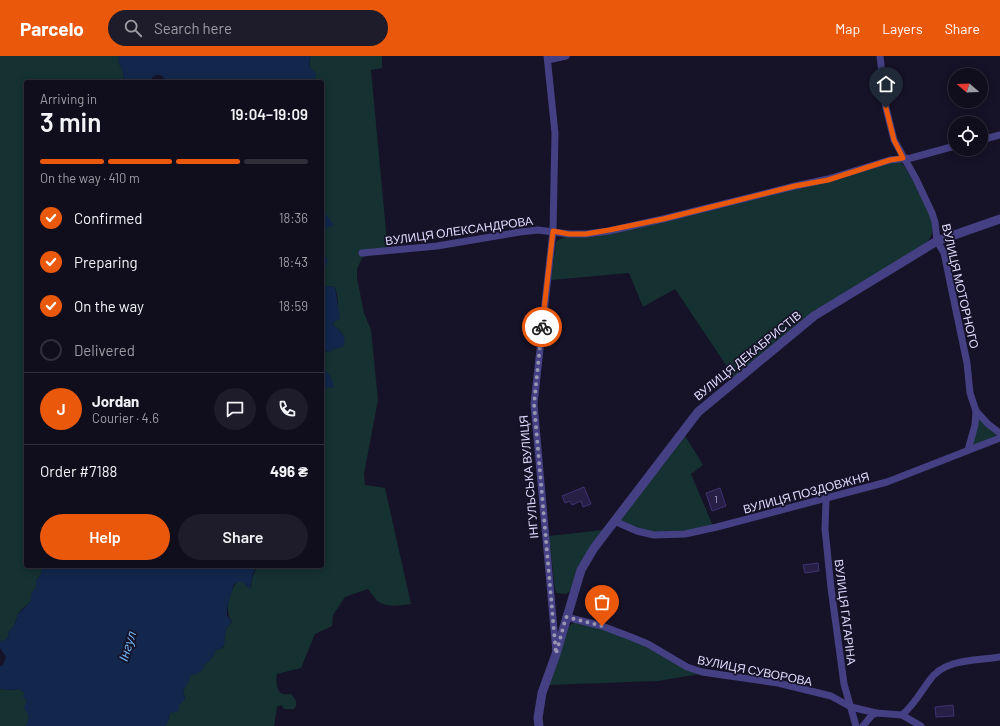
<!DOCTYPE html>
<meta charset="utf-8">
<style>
body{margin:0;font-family:Barlow,sans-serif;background:#1e1c2a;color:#f1f3f6;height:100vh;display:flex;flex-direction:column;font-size:15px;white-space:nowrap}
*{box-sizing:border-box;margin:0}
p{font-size:13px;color:#9c9ca4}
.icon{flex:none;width:22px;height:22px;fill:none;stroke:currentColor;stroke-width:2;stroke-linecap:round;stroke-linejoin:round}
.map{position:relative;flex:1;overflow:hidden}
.sheet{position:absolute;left:24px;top:24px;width:300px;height:488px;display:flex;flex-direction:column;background:#100e1d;border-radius:4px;box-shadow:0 2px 10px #0003,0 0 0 1px #302e3b}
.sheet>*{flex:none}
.needle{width:26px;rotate:289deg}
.fabs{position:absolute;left:948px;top:12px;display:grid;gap:8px}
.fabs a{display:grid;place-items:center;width:40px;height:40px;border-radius:50%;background:#100e1d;box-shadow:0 2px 10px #0003,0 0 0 1px #302e3b;font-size:20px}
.pin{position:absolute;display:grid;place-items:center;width:34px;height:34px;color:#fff;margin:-41px -17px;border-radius:50% 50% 50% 0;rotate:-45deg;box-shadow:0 0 4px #0007}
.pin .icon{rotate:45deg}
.courier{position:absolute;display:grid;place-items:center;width:40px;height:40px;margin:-20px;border:3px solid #ea580c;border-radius:50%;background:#fff;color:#222;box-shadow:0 1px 5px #0007}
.head em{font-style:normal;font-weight:600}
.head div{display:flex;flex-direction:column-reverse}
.head{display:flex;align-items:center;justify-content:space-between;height:68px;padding:0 16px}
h1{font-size:26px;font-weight:600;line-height:30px}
.bar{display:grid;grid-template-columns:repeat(4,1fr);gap:6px 4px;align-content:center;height:48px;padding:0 16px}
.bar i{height:5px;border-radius:3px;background:#302e3b}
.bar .on{background:#ea580c}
.bar p{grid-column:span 4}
.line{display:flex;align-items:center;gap:10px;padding:0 16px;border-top:1px solid #302e3b}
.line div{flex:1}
.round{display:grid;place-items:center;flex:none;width:42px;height:42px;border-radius:21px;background:#1e1c2a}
ol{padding:0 16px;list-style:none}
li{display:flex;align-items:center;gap:12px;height:44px}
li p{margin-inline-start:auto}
li .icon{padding:4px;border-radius:50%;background:#ea580c;color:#fff;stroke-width:4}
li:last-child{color:#9c9ca4}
li i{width:22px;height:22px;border:2px solid #302e3b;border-radius:50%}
.cta{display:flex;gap:8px;margin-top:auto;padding:8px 16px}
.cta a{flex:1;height:46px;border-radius:24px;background:#ea580c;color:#fff;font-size:16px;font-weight:600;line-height:46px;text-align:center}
.cta a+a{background:#1e1c2a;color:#f1f3f6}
header{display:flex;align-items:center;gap:24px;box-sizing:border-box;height:56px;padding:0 20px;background:#ea580c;color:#fff}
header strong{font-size:19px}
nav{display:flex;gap:22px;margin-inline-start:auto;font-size:14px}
.search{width:280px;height:36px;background:#1e1c2a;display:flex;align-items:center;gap:10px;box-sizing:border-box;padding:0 14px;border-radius:22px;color:#9c9ca4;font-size:15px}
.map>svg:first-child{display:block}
.green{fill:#153131}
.water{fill:#12274b}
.building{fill:#281f47;stroke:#403272}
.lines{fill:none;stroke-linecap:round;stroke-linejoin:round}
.minor{stroke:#444083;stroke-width:7}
.tertiary{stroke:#444083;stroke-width:9}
.done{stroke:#9994b2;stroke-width:4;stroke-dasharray:0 7.2}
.route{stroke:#ea580c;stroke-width:5}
.labels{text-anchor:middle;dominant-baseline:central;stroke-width:3.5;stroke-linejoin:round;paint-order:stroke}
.number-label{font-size:10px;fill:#b1abd0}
.street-label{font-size:12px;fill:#dfdafd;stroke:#161227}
.water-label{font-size:13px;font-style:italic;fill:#6fb5f6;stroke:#161227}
</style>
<header>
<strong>Parcelo</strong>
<div class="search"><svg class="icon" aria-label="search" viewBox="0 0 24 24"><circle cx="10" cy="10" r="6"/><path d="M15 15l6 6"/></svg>Search here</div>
<nav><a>Map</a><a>Layers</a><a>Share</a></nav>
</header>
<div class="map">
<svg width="1000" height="670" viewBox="0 0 1000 670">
<rect width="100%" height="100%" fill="#161227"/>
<g class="green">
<path d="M0 0H119C117 9 121 9 123 16 124 20 123 22 125 26H26V510H43L41 518 36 525V531L31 541V545L19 556 14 570 8 577 9 580 5 584 0 586Z"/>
<path d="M311 0H382V12L371 14 388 196 368 199 362 202 357 213V222L364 257 371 274 378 344 364 418 365 429 385 432 411 548C401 549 388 552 379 546 375 543 371 537 368 533L345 541 333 559 332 570 315 578 301 612 277 618C276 624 276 634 281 637 283 639 288 638 291 638 295 643 299 647 294 653H284L281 649 277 651 274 670H165L169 662 170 657 179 654V649L185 642 183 634 191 619 199 616 204 609 212 602 216 594 223 592 226 573 232 566C224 554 229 540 235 528L238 526H244L247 531H251C251 523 254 516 258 510H322V332L324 333 328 331 332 332C333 323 330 318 322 314 322 308 323 303 323 297L336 292 344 286C344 278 341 273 333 270V269C340 258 339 244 335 231L325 230C320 223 323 211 327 204L322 196 324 186 322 173 331 170C331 164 327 159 322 157V26H314V25L315 22C312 14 307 9 311 0Z"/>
<path d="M890 105 902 107C911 121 932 154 933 169 933 176 931 182 927 187L837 242 734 321 675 233 643 251 629 217 551 224 556 186C564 178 577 180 587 179Z"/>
<path d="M977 361 999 378 972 391Z"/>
<path d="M684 378 703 409 691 418 713 470C697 473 682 477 666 477 651 478 635 471 621 465L620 460Z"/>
<path d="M603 474 569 536 566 538 557 537 555 534 549 480Z"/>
<path d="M574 567C611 566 667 602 700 618L658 625 548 629 569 570Z"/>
<path d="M0 633 12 634 18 633 24 636 27 645 25 653C31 657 29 664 27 670H0Z"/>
</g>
<g class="water">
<path d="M119 0H311L309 6 310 12 316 17 314 26H167L161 19C155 19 152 20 150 26H125C123 22 124 20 123 16 121 9 117 9 119 0Z"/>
<path d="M322 157 326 159 334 169 322 174 324 186 322 196 324 200 328 203 323 217V225L325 230 335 231 340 263 334 266 333 269C340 275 348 279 343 291L333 293 331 296 327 295 323 297 324 303 322 307Z"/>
<path d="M322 314C329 316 334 325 333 332L328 331 324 333 322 332Z"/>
<path d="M43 510H258L253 517 250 532 249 533 244 526H238L234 528 227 552V559L232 566 226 573 224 589 221 593 216 594 212 602 204 609 203 614 196 618 191 619 187 629 183 634 185 643 179 649V655L170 657 168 666 165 670H25L27 668 29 660 24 652 27 645 23 641 24 636 18 633 12 634 0 633V610L3 609 6 601 0 592V586L5 584 9 580 8 577 16 566 17 559 31 545V538L36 531V525L41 518Z"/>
</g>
<g class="building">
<path d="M584 431 591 448 583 451 581 445 572 449 570 445 565 447 562 440Z"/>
<path d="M720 432 726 450 712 455 706 437Z"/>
<path d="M818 507 819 515 805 517 803 509Z"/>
<path d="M953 649 954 660 936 661 935 651Z"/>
</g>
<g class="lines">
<g class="minor">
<path d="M547 0 555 77 553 175 534 348 556 596"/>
<path d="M880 0 886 52 894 84 916 123 932 157 935 166 937 185 944 197 967 307 970 337 976 355 975 369 968 394"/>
<path d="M548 4 566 0"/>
<path d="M981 84 1000 79"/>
<path d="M362 197 437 190 520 176 538 174 569 178H586L609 175 663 163 795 130 828 123 890 104 911 102 955 90"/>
<path d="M976 355 988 368 1000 377"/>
<path d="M826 443 825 473 831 532 844 628 856 670"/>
<path d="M614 465 637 475 654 479 685 478 717 471 887 426 1000 382"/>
<path d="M566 561 602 570 631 581 648 588 687 611 702 616 778 627 831 640 851 651 876 657 902 659 921 670"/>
<path d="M902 659C914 649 920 637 929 625 944 602 976 605 1000 601"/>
<path d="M863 670 872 659 876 657"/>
</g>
<path class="tertiary" d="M539 670 538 662 542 637 556 598 581 514 594 492 698 356 814 260 937 185 1000 163"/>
</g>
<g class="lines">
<path class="done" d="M542 271 534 348 556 598 566 561 602 570"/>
<path class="route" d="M542 271 553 175 569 178H586L609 174 663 163 795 130 828 124 890 104 903 102 894 84 886 52"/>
</g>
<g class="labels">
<g class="number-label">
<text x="716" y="443">1</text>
</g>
<g class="street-label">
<text transform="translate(459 174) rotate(-8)">ВУЛИЦЯ ОЛЕКСАНДРОВА</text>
<text transform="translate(961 230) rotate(77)">ВУЛИЦЯ МОТОРНОГО</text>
<text transform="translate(747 299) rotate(-39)">ВУЛИЦЯ ДЕКАБРИСТІВ</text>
<text transform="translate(528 421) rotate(-95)">ІНГУЛЬСЬКА ВУЛИЦЯ</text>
<text transform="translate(806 436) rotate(-15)">ВУЛИЦЯ ПОЗДОВЖНЯ</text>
<text transform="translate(846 556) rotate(83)">ВУЛИЦЯ ГАГАРІНА</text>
<text transform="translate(755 614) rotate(11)">ВУЛИЦЯ СУВОРОВА</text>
</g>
<g class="water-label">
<text transform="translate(127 590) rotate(-73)">Інгул</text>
</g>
</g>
</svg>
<div class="fabs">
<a><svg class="needle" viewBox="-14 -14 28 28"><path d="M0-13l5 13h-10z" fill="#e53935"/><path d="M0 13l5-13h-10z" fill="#9c9ca4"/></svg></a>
<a><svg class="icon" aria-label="locate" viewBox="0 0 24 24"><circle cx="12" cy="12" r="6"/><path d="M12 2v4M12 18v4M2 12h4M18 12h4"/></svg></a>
</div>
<div class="pin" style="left:602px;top:570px;background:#ea580c"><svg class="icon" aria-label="bag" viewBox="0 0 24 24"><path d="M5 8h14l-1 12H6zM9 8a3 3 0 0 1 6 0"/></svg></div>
<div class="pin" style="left:886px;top:52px;background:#1f2937"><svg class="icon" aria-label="home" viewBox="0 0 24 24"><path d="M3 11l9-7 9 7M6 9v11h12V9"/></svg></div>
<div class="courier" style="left:542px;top:271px"><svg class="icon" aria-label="bike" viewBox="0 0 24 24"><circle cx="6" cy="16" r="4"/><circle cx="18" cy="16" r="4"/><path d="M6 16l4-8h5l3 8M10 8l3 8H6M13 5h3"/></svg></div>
<section class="sheet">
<div class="head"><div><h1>3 min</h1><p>Arriving in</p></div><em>19:04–19:09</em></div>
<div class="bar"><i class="on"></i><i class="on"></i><i class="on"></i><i></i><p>On the way · 410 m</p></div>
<ol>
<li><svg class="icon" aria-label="check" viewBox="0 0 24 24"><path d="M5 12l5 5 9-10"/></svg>Confirmed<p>18:36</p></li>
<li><svg class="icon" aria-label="check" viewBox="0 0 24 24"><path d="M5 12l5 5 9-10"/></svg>Preparing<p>18:43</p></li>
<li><svg class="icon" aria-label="check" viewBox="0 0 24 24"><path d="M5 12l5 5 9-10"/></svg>On the way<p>18:59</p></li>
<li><i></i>Delivered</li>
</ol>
<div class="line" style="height:72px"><b class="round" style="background:#ea580c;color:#fff">J</b><div><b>Jordan</b><p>Courier · 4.6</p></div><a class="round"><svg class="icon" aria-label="chat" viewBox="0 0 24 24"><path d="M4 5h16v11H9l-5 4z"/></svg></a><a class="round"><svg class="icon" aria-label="phone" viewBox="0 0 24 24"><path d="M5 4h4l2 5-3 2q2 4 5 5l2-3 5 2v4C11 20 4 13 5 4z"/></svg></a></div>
<div class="line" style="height:52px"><div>Order #7188</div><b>496 ₴</b></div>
<div class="cta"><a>Help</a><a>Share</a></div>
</section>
</div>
